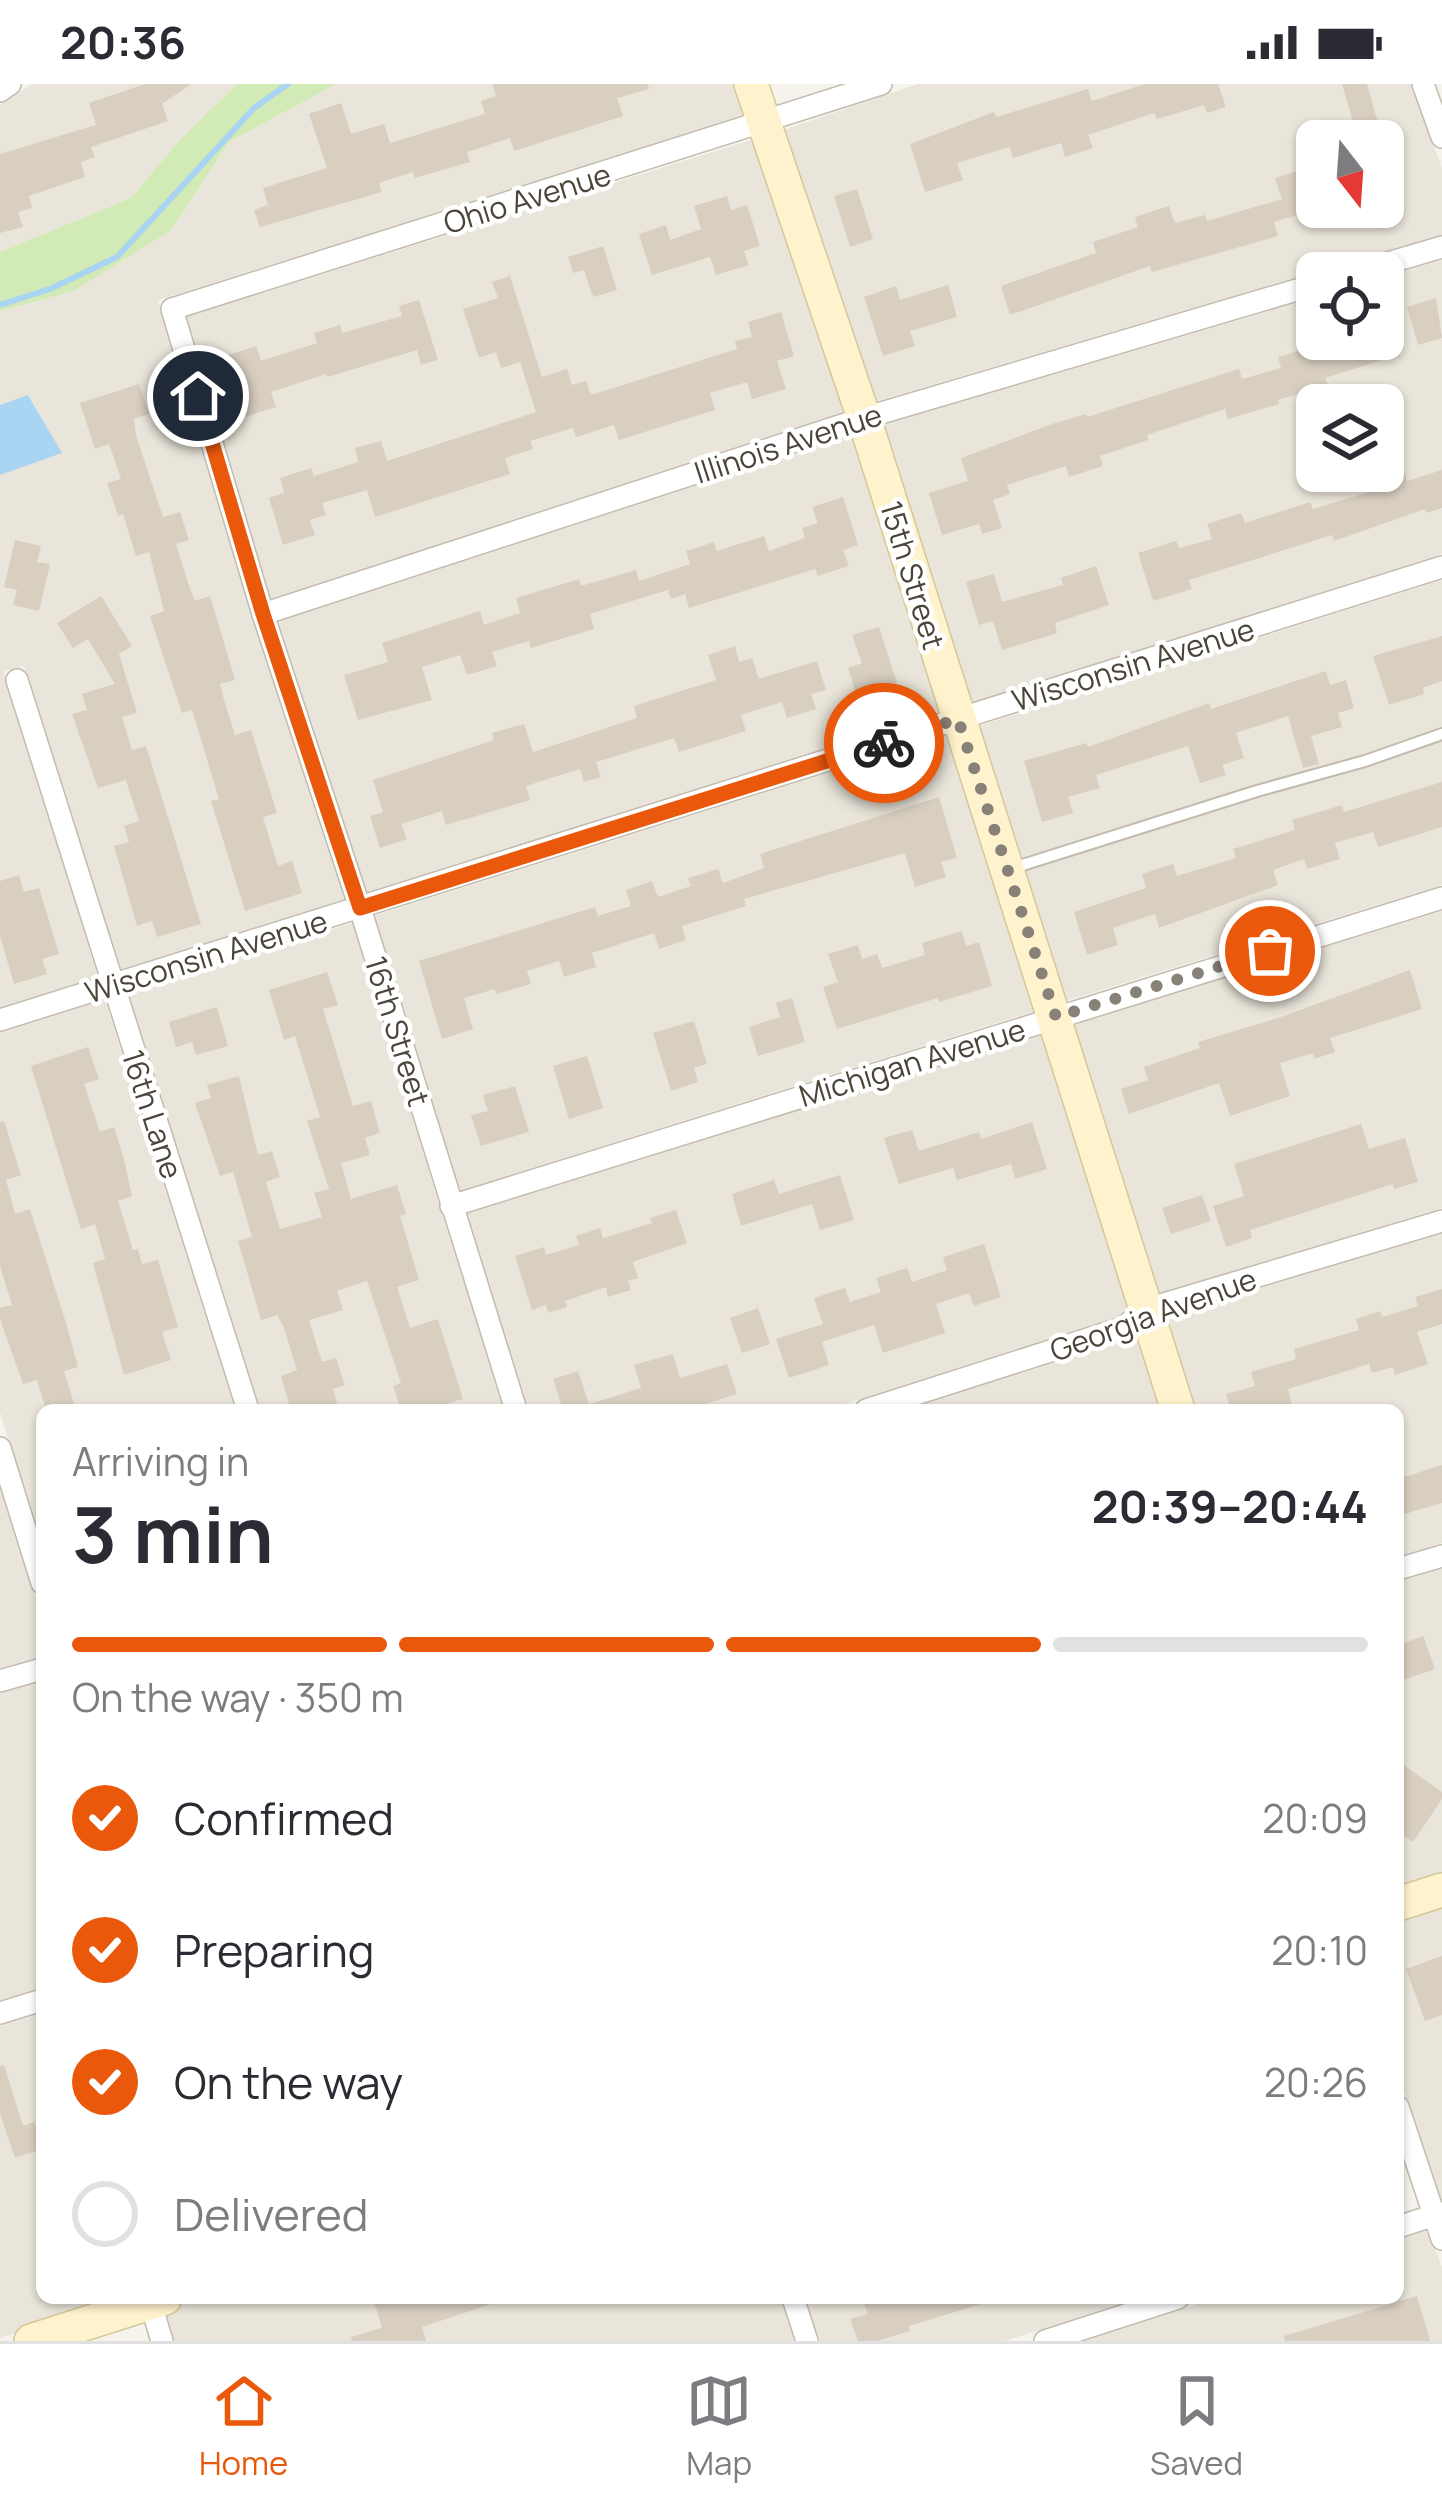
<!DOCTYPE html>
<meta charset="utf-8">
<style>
body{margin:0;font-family:Manrope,sans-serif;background:#f7f7f7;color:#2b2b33;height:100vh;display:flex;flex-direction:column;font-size:45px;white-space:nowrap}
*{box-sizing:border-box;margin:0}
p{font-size:39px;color:#7c7c81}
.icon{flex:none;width:66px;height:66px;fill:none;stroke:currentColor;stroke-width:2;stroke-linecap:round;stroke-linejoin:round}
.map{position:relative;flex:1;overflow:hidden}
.panel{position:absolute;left:36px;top:1320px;width:1368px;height:900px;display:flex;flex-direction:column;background:#fff;border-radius:18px;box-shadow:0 3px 9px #0004}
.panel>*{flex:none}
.needle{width:78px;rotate:163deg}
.controls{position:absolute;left:1296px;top:36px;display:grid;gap:24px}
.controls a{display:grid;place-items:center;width:108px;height:108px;border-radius:18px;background:#fff;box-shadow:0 3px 9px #0004;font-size:60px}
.pin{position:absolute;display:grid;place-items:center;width:102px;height:102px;color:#fff;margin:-51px;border:6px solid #fff;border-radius:50%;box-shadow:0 3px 12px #0007}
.courier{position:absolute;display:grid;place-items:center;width:120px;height:120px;margin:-60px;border:9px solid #ea580c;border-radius:50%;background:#fff;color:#222;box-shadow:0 3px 15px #0007}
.summary em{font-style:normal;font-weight:700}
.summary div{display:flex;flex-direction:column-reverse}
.summary{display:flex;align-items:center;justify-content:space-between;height:204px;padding:0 36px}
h1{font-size:78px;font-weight:700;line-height:90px}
.bar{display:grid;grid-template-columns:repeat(4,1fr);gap:18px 12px;align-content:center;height:144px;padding:0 36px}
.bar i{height:15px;border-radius:9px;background:#e1e1e2}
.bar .active{background:#ea580c}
.bar p{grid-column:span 4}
ol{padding:0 36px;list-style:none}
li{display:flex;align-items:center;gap:36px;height:132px}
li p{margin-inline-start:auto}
li .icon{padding:12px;border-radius:50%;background:#ea580c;color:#fff;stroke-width:4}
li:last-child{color:#7c7c81}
li i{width:66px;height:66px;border:6px solid #e1e1e2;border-radius:50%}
.status{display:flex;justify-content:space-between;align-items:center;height:84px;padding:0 60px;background:#fff;direction:ltr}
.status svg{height:33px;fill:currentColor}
.tabs{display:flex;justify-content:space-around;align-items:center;height:168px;border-top:3px solid #e1e1e2;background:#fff;font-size:33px;color:#7c7c81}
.tabs a{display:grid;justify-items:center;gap:6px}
.tabs .active{color:#ea580c}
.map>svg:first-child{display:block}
.residential{fill:#eae5da;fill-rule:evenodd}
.green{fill:#d2eab5}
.water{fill:#a9d4f2}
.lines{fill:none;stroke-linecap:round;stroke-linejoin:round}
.stream{stroke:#a9d4f2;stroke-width:6}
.building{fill:#d8cfc1}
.lane-casing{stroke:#c2bbae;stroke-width:14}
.street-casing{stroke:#c2bbae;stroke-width:24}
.secondary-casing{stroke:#d6c79b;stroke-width:36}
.lane{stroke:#fff;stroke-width:10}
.street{stroke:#fff;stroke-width:21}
.secondary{stroke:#fff3cd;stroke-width:33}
.done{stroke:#878178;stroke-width:12;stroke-dasharray:0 21.6}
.route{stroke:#ea580c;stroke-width:15}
.labels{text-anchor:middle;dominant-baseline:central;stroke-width:9;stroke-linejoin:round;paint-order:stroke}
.street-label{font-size:30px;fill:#4b4439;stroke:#fff}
</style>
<div class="status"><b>20:36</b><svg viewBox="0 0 49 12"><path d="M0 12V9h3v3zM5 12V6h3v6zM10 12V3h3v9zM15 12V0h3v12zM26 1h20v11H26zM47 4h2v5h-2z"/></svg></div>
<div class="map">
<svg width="1442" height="2257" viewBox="0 0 1442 2257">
<rect width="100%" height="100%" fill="#f6f3ec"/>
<g class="residential">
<path d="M32 0H237L179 57 131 114 0 168V21Z"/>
<path d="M336 0H740L750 31 158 216 249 522 346 815 118 887 24 582 4 587 98 893 0 924V391L61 369 29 312 0 321V227L74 207 170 147 229 58Z"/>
<path d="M918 0H1412L1442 85V151L870 319 778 48ZM1317 57H1383V123H1317Z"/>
<path d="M757 54 850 326 269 515 186 233Z"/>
<path d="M1442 176V470L965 621 878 342 1317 213V255H1383V193ZM1317 321H1383V387H1317Z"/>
<path d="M857 349 944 627 366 809 277 538Z"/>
<path d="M1442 496V801L1062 918 972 644Z"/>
<path d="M951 650 1041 925 458 1107 374 832Z"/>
<path d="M1442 827V1124L1154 1211 1069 941Z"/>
<path d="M353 839 444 1136 505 1326H259L126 910Z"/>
<path d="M105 916 236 1326H42V1463L0 1328V949Z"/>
<path d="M1049 948 1134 1220 1116 1233 826 1326H527L465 1130Z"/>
<path d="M1442 1149V1459L1398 1473V1326H1189L1161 1234Z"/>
<path d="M1141 1244 1166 1326H906L1125 1256Z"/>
<path d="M0 1400 42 1535V1573L0 1584Z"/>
<path d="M1442 1484V1793L1398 1807V1498Z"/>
<path d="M42 1598V1903L0 1917V1609Z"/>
<path d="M1442 1819V2116L1439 2117 1398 1987V1833Z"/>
<path d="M42 1929V2214H126L0 2254V1942Z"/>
<path d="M1427 2146 1442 2183V2257H1084L1217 2214H1398V2156Z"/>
<path d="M205 2214H781L795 2257H173L164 2227Z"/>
<path d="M804 2214H1138L1005 2257H818Z"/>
</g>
<path class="green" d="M237 0H336L229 58 170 147 74 207 0 227V168L131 114 179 57Z"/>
<path class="water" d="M28 311 62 369 0 391V321Z"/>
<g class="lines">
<path class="stream" d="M0 221 50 205 117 173 254 24 288 0"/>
</g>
<g class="building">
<path d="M145 0H191L162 20 168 37 91 63 95 73 81 78 85 93 29 112 32 124 18 128 23 143 0 149V70L96 41 89 19Z"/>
<path d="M492 0H648L649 5 617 14 623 32 514 67 510 54 467 68 470 78 415 94 413 88 379 99 382 108 260 143 254 126 268 121 263 104 327 84 309 30 341 19 351 50 384 40 390 59 485 30 481 17 496 12Z"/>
<path d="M1145 0H1218L1226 23 1207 29 1204 21 1157 35 1154 29 1088 51 1093 64 1065 73 1061 59 1013 74 1010 63 957 79 963 96 925 108 910 60 994 28 996 33 1088 5 1092 17Z"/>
<path d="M1342 0H1367L1383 57H1349L1344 40 1353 38Z"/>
<path d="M1317 81V125L1274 138 1278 152 1152 188 1150 182 1010 231 1001 202 1096 169 1093 158 1138 143 1135 133 1169 122 1175 139 1205 131 1207 137 1282 115 1275 94Z"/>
<path d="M857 105 873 155 850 163 834 112Z"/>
<path d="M727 112 731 126 747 121 760 162 744 167 749 181 716 191 710 173 652 191 639 150 666 141 670 156 701 145 694 122Z"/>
<path d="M603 162 617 206 593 213 584 186 573 189 568 173Z"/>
<path d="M510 192 542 293 567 285 572 301 586 297 591 311 737 265 735 257 752 253 748 238 781 228 794 272 777 277 786 305 752 315 747 298 710 309 715 326 619 356 614 341 576 353 573 344 530 357 533 365 505 374 510 390 375 433 367 406 322 419 326 431 310 436 315 451 283 461 269 414 284 409 280 394 311 384 314 392 358 378 355 364 381 357 387 377 536 328 520 278 501 284 496 268 479 274 463 225 498 214 492 198Z"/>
<path d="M948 201 957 233 910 247 915 262 883 272 864 213 896 202 900 216Z"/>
<path d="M1436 214 1442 254 1418 261 1407 223Z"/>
<path d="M419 216 438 276 421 281 417 266 327 293 326 290 271 308 276 323 245 333 225 272 256 262 261 277 317 259 314 249 340 241 342 249 402 232 399 222Z"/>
<path d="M1320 255H1372L1379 277 1325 294 1328 301 1278 316 1279 320 1228 335 1225 325 1147 351 1148 356 1100 372 1103 382 1069 393 1066 382 1007 401 1010 410 993 416 1002 444 982 450 979 440 942 451 929 409 968 397 961 374 1052 340 1086 330 1087 333 1239 285 1242 295 1281 284 1278 273 1322 260Z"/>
<path d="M139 300 149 330 134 335 136 351 163 433 180 428 189 456 176 460 189 502 195 517 210 512 235 596 220 600 224 616 235 651 251 646 277 729 263 733 273 766 278 782 292 777 302 809 245 827 211 717 219 715 192 626 182 629 150 532 164 527 149 468 136 472 123 430 118 432 107 399 121 395 109 360 95 365 80 319Z"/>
<path d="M1442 386V424L1426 429 1425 425 1334 457 1332 451 1189 496 1192 505 1153 517 1138 469 1176 457 1179 464 1212 455 1207 440 1241 429 1245 439 1310 418 1313 425 1369 408 1363 387H1390L1391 391 1404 387 1407 397Z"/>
<path d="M843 413 858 461 843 466 849 482 818 492 815 485 689 524 685 510 671 515 668 506 590 530 594 545 531 564 529 557 492 568 497 582 467 591 460 571 422 583 432 616 358 636 344 591 388 578 382 559 480 527 484 541 520 529 516 514 579 495 581 502 636 486 639 497 690 480 686 467 714 458 717 467 764 452 769 467 805 454 802 444 818 439 812 423Z"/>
<path d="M15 456 41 462 37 478 50 480 39 527 13 521 17 506 4 503Z"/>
<path d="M1096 482 1109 521 1055 539 1057 549 1002 566 993 537 979 541 966 498 994 490 1002 518 1063 501 1061 494Z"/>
<path d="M101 512 132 562 119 570 137 629 122 633 132 666 146 662 201 840 157 853 152 837 137 842 114 762 129 758 124 742 139 737 126 696 98 704 72 630 87 626 82 610 115 600 88 555 73 564 57 539Z"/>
<path d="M879 543 897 599 857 612 848 584 862 579 852 551Z"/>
<path d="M1442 552V597L1423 604 1424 610 1389 621 1373 572Z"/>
<path d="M735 562 739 578 752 574 759 595 817 577 826 606 811 610 816 625 787 634 782 618 741 631 746 647 679 668 674 654 596 678 601 693 584 698 580 685 526 702 530 716 446 741 442 727 401 740 407 755 380 764 370 732 383 728 373 696 494 656 492 649 524 640 533 668 637 634 634 622 716 596 708 571Z"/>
<path d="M1326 587 1330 601 1346 596 1354 624 1338 629 1342 643 1311 652 1319 680 1303 684 1288 632 1236 649 1244 674 1222 681 1226 691 1200 699 1188 662 1096 691 1100 704 1068 713 1073 729 1042 738 1024 677 1086 659 1088 663 1209 619 1211 625Z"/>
<path d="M1442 698V743L1378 763 1373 748 1335 759 1340 775 1307 785 1304 775 1273 786 1278 801 1159 844 1155 830 1113 844 1118 861 1087 871 1074 828 1146 804 1142 790 1173 780 1177 792 1236 774 1233 765 1295 746 1292 736 1342 721 1344 728Z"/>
<path d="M939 713 957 774 941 778 946 793 915 803 905 769 744 815 746 822 682 842 686 856 659 865 654 849 592 869 596 883 564 893 559 877 527 887 531 900 496 910 495 905 464 914 473 945 442 955 419 877 595 823 598 832 631 822 626 806 652 797 658 813 691 802 688 794 718 785 723 799 764 784 760 770Z"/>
<path d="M19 791 24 808 39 804 59 870 42 875 47 890 14 900 0 852V797Z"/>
<path d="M962 847 966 862 979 858 992 902 939 918 938 914 837 945 823 903 838 898 828 870 858 861 862 875 877 870 882 884 925 871 922 859Z"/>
<path d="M1410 886 1422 925 1330 954 1335 968 1314 975 1313 969 1280 979 1290 1012 1230 1032 1219 999 1129 1030 1121 1005 1148 996 1144 983 1200 964 1198 958 1281 933Z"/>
<path d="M327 888 338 921 323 925 353 1022 371 1017 380 1049 365 1054 370 1071 341 1079 351 1115 397 1101 406 1130 400 1132 419 1196 397 1203 410 1244 438 1235 463 1315 448 1319 450 1326H401L393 1302 401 1299 367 1197 337 1207 343 1226 309 1236 322 1278 336 1274 345 1301 333 1305 339 1326H291L281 1292 297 1286 284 1244 277 1231 261 1236 238 1157 252 1153 244 1125 233 1088 220 1092 195 1019 211 1014 207 1001 239 992 258 1071 272 1067 280 1093 266 1098 280 1145 322 1133 314 1109 329 1105 307 1037 320 1033 295 952 284 956 269 906Z"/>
<path d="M792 914 805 958 758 972 749 943 780 933 776 919Z"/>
<path d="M217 923 228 962 196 971 192 958 176 963 169 938Z"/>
<path d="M694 937 707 980 694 984 698 998 671 1007 653 949Z"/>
<path d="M88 963 99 995 84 1000 100 1048 114 1043 124 1075 132 1112 118 1117 133 1166 138 1165 142 1180 158 1176 178 1243 162 1248 171 1276 124 1291 93 1179 105 1175 95 1140 81 1145 31 982Z"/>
<path d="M587 972 603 1024 569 1035 553 982Z"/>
<path d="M515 1002 529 1048 481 1062 471 1031 488 1027 483 1011Z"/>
<path d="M4 1037 21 1091 6 1096 15 1130 30 1125 66 1239 78 1283 64 1287 76 1326H46L37 1296 23 1300 0 1235V1224L12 1221 0 1182V1038Z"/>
<path d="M1032 1038 1047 1085 1015 1095 1011 1080 957 1096 953 1084 899 1100 884 1054 912 1046 919 1067 979 1048 981 1055Z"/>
<path d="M1361 1040 1369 1065 1405 1054 1418 1098 1394 1105 1393 1100 1250 1146 1252 1154 1226 1163 1213 1122 1244 1112 1234 1080Z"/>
<path d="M840 1091 854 1136 820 1146 812 1120 741 1142 732 1110 774 1096 779 1110Z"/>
<path d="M1202 1111 1211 1137 1171 1150 1162 1124Z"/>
<path d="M676 1126 687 1159 633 1178 638 1194 628 1197 631 1206 608 1213 606 1203 565 1217 567 1223 548 1229 546 1221 532 1226 515 1172 544 1163 546 1171 579 1161 576 1152 600 1144 603 1154 652 1139 650 1134Z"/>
<path d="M984 1160 1001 1213 974 1222 969 1209 936 1220 945 1249 883 1269 874 1241 822 1258 829 1281 789 1294 776 1255 823 1240 814 1214 845 1204 850 1218 881 1208 876 1194 907 1184 912 1198 947 1186 943 1173Z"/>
<path d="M1442 1205V1240L1417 1248 1428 1280 1395 1291 1393 1283 1372 1289 1369 1280 1288 1305 1292 1320 1271 1326H1231L1226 1310 1255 1302 1251 1288 1296 1275 1294 1265 1359 1246 1356 1235 1380 1227 1382 1233 1418 1222 1415 1213Z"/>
<path d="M758 1224 770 1260 742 1269 730 1234Z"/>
<path d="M673 1270 680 1294 727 1280 737 1310 687 1326H563L553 1295 578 1287 589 1320 641 1304 634 1281Z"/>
<path d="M1442 1381V1419L1398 1432V1395Z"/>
<path d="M1423 1552 1435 1585 1398 1598V1561Z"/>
<path d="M1398 1677 1442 1708V1715L1413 1758 1398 1748Z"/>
<path d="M1442 1872V1931L1425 1937 1406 1885Z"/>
<path d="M4 1981 23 2042 34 2038 42 2061V2065L15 2074 0 2030V1982Z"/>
<path d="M1417 2212 1430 2257H1285L1284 2252Z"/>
<path d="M373 2214H499L500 2217 422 2243 426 2257H352L351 2253 382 2244Z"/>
<path d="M862 2214H987L988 2218 909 2242 910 2247 878 2257H858L850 2235 868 2230Z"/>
</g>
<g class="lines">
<g class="lane-casing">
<path id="lane" d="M1010 785 1257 707 1365 677 1442 650"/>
</g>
<g class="street-casing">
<g id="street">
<path d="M1423 0 1442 53"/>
<path d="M0 7 10 0"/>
<path d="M1354 189 1442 163"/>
<path d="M263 530 864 334 1317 200"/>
<path d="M17 596 248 1326"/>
<path d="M0 936 1442 483"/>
<path d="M451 1122 1442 814"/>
<path d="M516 1326 360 824 263 530 172 225 881 0"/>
<path d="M866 1326 1122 1244 1147 1225 1442 1137"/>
<path d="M0 1364 42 1499"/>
<path d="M1398 1485 1442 1472"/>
<path d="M0 1597 42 1585"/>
<path d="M0 1929 42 1916"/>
<path d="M1398 2023 1442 2155"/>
<path d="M1398 2143 1441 2129"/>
<path d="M149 2214 162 2257"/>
<path d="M793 2214 807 2257"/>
<path d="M1045 2257 1178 2214"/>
</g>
</g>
<g class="secondary-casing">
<g id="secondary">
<path d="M751 0 864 334 1178 1326"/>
<path d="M1398 1820 1442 1806"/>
<path d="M31 2257 165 2214"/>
</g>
</g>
<use href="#lane" class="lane"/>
<use href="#street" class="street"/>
<use href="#secondary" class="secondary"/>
</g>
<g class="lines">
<path class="done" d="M884 659 958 635 1056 933 1270 867"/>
<path class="route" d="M198 312 263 530 360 824 884 659"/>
</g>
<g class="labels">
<g class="street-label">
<text transform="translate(527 114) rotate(-17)">Ohio Avenue</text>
<text transform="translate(788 359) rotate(-18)">Illinois Avenue</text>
<text transform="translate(913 491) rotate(73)">15th Street</text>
<text transform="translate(1133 580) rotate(-17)">Wisconsin Avenue</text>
<text transform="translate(206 872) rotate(-17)">Wisconsin Avenue</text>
<text transform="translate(398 947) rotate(73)">16th Street</text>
<text transform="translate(912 978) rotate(-17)">Michigan Avenue</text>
<text transform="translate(153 1030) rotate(72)">16th Lane</text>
<text transform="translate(1153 1230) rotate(-20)">Georgia Avenue</text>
</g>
</g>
</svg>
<div class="controls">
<a><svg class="needle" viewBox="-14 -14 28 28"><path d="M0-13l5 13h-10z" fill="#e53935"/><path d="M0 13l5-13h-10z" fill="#7c7c81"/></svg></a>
<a><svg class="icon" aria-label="locate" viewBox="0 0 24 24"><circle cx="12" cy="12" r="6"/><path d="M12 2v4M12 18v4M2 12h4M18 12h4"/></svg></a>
<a><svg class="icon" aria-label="layers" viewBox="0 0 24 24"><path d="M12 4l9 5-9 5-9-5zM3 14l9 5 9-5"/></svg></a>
</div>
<div class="pin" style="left:1270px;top:867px;background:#ea580c"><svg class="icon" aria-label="bag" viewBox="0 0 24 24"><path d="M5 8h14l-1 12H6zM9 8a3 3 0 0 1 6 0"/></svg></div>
<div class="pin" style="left:198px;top:312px;background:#1f2937"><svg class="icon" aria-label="home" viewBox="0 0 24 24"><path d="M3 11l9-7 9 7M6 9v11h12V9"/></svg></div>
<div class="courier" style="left:884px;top:659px"><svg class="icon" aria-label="bike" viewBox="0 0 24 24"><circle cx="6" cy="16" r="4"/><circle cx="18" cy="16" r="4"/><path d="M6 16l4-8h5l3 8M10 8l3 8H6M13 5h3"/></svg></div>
<section class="panel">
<div class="summary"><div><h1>3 min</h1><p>Arriving in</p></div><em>20:39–20:44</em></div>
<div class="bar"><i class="active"></i><i class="active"></i><i class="active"></i><i></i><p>On the way · 350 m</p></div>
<ol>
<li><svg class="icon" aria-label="check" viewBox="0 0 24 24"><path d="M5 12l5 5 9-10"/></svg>Confirmed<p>20:09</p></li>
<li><svg class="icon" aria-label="check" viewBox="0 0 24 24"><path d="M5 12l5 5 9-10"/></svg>Preparing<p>20:10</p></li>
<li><svg class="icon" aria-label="check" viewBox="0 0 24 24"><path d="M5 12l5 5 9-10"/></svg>On the way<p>20:26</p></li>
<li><i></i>Delivered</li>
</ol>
</section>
</div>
<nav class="tabs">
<a class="active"><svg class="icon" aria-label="home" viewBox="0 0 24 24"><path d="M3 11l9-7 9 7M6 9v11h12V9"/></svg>Home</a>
<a><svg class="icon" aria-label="map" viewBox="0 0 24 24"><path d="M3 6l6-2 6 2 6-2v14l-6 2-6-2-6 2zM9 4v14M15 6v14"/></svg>Map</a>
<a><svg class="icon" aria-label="saved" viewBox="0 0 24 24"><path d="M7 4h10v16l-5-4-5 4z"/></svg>Saved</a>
</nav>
